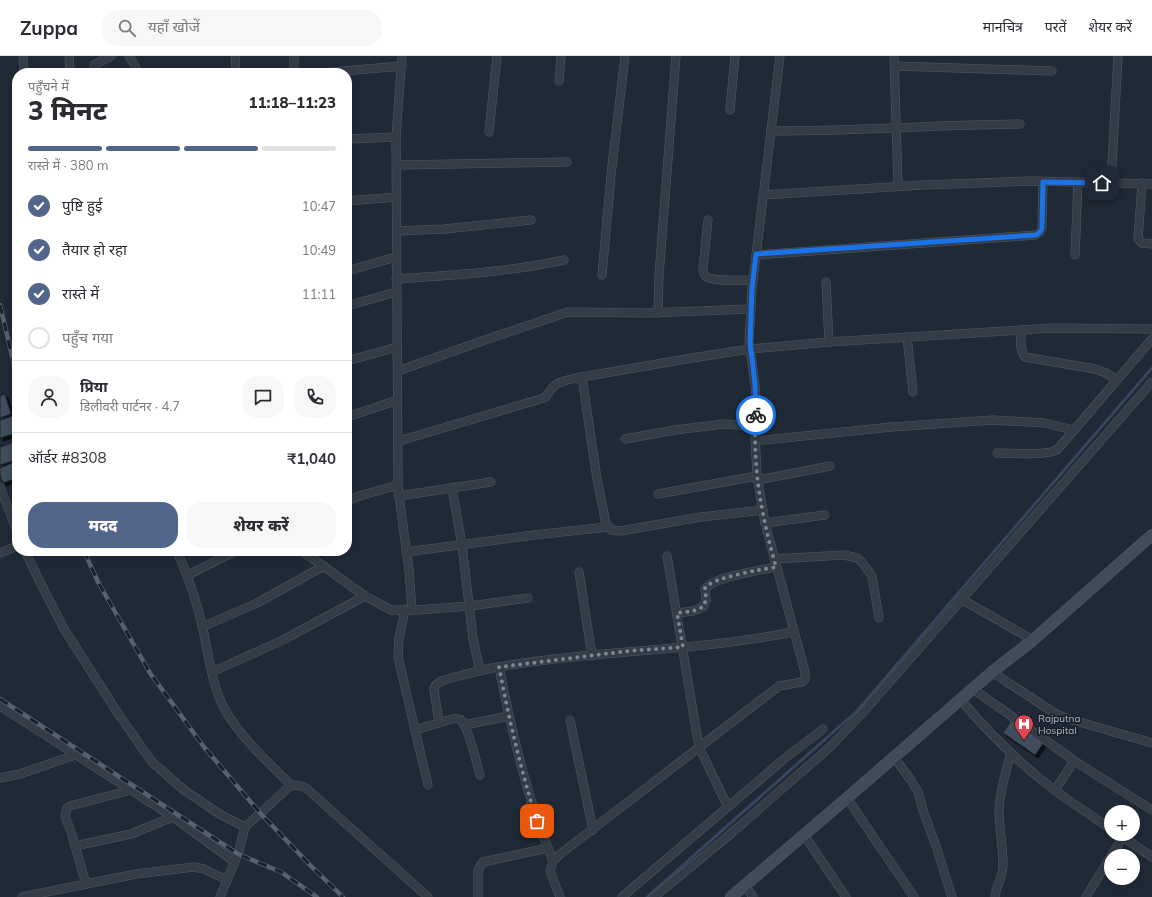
<!DOCTYPE html>
<html lang="hi">
<meta charset="utf-8">
<style>
body{margin:0;font-family:Mulish,"Noto Sans Devanagari",sans-serif;background:#f7f7f7;color:#2b2b33;height:100vh;display:flex;flex-direction:column;font-size:15px;white-space:nowrap}
*{box-sizing:border-box;margin:0}
p{font-size:13px;color:#7c7c81}
.icon{flex:none;width:22px;height:22px;fill:none;stroke:currentColor;stroke-width:2;stroke-linecap:round;stroke-linejoin:round}
.map{position:relative;flex:1;overflow:hidden}
.side{position:absolute;left:12px;top:12px;width:340px;height:488px;display:flex;flex-direction:column;background:#fff;border-radius:16px;box-shadow:0 2px 10px #0003}
.side>*{flex:none}
.controls{position:absolute;left:1104px;top:749px;display:grid;gap:8px}
.controls a{display:grid;place-items:center;width:36px;height:36px;border-radius:50%;background:#fff;box-shadow:0 2px 10px #0003;font-size:20px}
.pin{position:absolute;display:grid;place-items:center;width:34px;height:34px;color:#fff;margin:-17px;border-radius:8px;box-shadow:0 2px 6px #0006}
.courier{position:absolute;display:grid;place-items:center;width:40px;height:40px;margin:-20px;border:3px solid #1a73e8;border-radius:50%;background:#fff;color:#222;box-shadow:0 1px 5px #0007}
.summary em{font-style:normal;font-weight:800}
.summary div{display:flex;flex-direction:column-reverse}
.summary{display:flex;align-items:center;justify-content:space-between;height:68px;padding:0 16px}
h1{font-size:26px;font-weight:800;line-height:30px}
.bar{display:grid;grid-template-columns:repeat(4,1fr);gap:6px 4px;align-content:center;height:48px;padding:0 16px}
.bar i{height:5px;border-radius:3px;background:#e1e1e2}
.bar .active{background:#52668b}
.bar p{grid-column:span 4}
.line{display:flex;align-items:center;gap:10px;padding:0 16px;border-top:1px solid #e1e1e2}
.line div{flex:1}
.round{display:grid;place-items:center;flex:none;width:42px;height:42px;border-radius:16px;background:#f7f7f7}
ol{padding:0 16px;list-style:none}
li{display:flex;align-items:center;gap:12px;height:44px}
li p{margin-inline-start:auto}
li .icon{padding:4px;border-radius:50%;background:#52668b;color:#fff;stroke-width:4}
li:last-child{color:#7c7c81}
li i{width:22px;height:22px;border:2px solid #e1e1e2;border-radius:50%}
.cta{display:flex;gap:8px;margin-top:auto;padding:8px 16px}
.cta a{flex:1;height:46px;border-radius:16px;background:#52668b;color:#fff;font-size:16px;font-weight:800;line-height:46px;text-align:center}
.cta a+a{background:#f7f7f7;color:#2b2b33}
header{display:flex;align-items:center;gap:24px;box-sizing:border-box;height:56px;padding:0 20px;background:#fff;border-bottom:1px solid #e1e1e2}
header strong{font-size:19px}
nav{display:flex;gap:22px;margin-inline-start:auto;font-size:14px}
.search{width:280px;height:36px;background:#f7f7f7;display:flex;align-items:center;gap:10px;box-sizing:border-box;padding:0 14px;border-radius:16px;color:#7c7c81;font-size:15px}
.map>svg:first-child{display:block}
.lines{fill:none;stroke-linecap:round;stroke-linejoin:round}
.stream{stroke:#34455e;stroke-width:3}
.building{fill:#414d5c;stroke:#1b232e;filter:url(#shadow)}
.street-casing{stroke:#515a65;stroke-width:9}
.secondary-casing{stroke:#515a65;stroke-width:12}
.street{stroke:#343c47;stroke-width:8}
.secondary{stroke:#424b5a;stroke-width:11}
.rail-casing{stroke:#56606f;stroke-width:4.5}
.rail{stroke:#19212c;stroke-width:3;stroke-dasharray:9;stroke-linecap:butt}
.done{stroke:#7c8693;stroke-width:4;stroke-dasharray:0 7.2}
.route{stroke:#1a73e8;stroke-width:5}
.labels{text-anchor:middle;dominant-baseline:central;stroke-width:3.5;stroke-linejoin:round;paint-order:stroke}
.poi-label{font-size:10px;fill:#aeb7c4;stroke:#19212c;text-anchor:start}
</style>
<header>
<strong>Zuppa</strong>
<div class="search"><svg class="icon" aria-label="search" viewBox="0 0 24 24"><circle cx="10" cy="10" r="6"/><path d="M15 15l6 6"/></svg>यहाँ खोजें</div>
<nav><a>मानचित्र</a><a>परतें</a><a>शेयर करें</a></nav>
</header>
<div class="map">
<svg width="1152" height="841" viewBox="0 0 1152 841">
<defs>
<filter id="shadow"><feDropShadow dx="3" dy="3" stdDeviation="0" flood-color="#0009"/></filter>
</defs>
<rect width="100%" height="100%" fill="#202a37"/>
<g class="lines">
<path class="stream" d="M647 841 857 655 1152 312"/>
</g>
<g class="building">
<path d="M5 338 11 358 0 362V340Z"/>
<path d="M13 360 17 377 0 382V364Z"/>
<path d="M17 385V404L0 409V391Z"/>
<path d="M17 405V422L3 427 0 419V412Z"/>
<path d="M1012 663 1045 685 1035 699 1003 677Z"/>
</g>
<g class="lines">
<g class="street-casing">
<g id="street">
<path d="M23 0 24 17"/>
<path d="M69 0 70 17"/>
<path d="M129 0 139 17"/>
<path d="M235 0 236 17"/>
<path d="M294 0V17"/>
<path d="M402 0 396 81 398 429 399 440 409 514 412 554"/>
<path d="M894 0 898 130"/>
<path d="M94 9 111 0"/>
<path d="M895 10 1052 15"/>
<path d="M331 16 402 10"/>
<path d="M559 25 561 0"/>
<path d="M730 54 735 0"/>
<path d="M771 75C854 75 937 69 1020 68"/>
<path d="M489 76 497 0"/>
<path d="M347 83 396 81"/>
<path d="M397 109 567 106"/>
<path d="M1111 127 1118 0"/>
<path d="M1142 127 1138 183 1142 187 1152 188"/>
<path d="M763 139 923 129 1032 125 1152 128"/>
<path d="M347 145 397 141"/>
<path d="M708 164 703 213C703 217 704 219 707 221 716 226 742 224 753 224"/>
<path d="M397 175 444 173 531 164"/>
<path d="M756 199 1036 179 1040 176 1042 172 1043 126"/>
<path d="M1075 199 1078 126"/>
<path d="M347 215 396 201"/>
<path d="M602 219 611 119 625 0"/>
<path d="M396 223C453 219 509 216 564 204"/>
<path d="M826 226 829 286"/>
<path d="M347 250 396 236"/>
<path d="M658 257 659 219 676 0"/>
<path d="M1021 274C1021 282 1019 294 1025 301L1095 313 1106 317 1117 324"/>
<path d="M907 281 913 336"/>
<path d="M347 305 397 291"/>
<path d="M398 315 479 286 568 256 648 257 751 253"/>
<path d="M582 321 597 423 606 468 611 474 620 475 701 461 763 454"/>
<path d="M347 361 398 344"/>
<path d="M625 383 675 374 724 368 755 370"/>
<path d="M399 385 544 342C549 339 550 333 554 330 561 324 573 323 582 321L692 302 750 293 829 286 1052 272 1152 273"/>
<path d="M755 385 892 371 993 364 1045 367 1073 374"/>
<path d="M997 397C1012 397 1045 400 1057 394L1152 283"/>
<path d="M758 424 830 410"/>
<path d="M0 431 17 475"/>
<path d="M452 432 462 489 473 583 480 615"/>
<path d="M658 438 757 420"/>
<path d="M399 440 491 426"/>
<path d="M347 445 359 440 398 429"/>
<path d="M765 467 825 459"/>
<path d="M25 495 39 524 64 573 119 659 152 706 184 734 221 759 245 771"/>
<path d="M177 495C188 520 197 546 203 573 208 597 212 629 224 652 240 681 268 706 291 729"/>
<path d="M302 495 365 540 391 554H417L470 550 528 542"/>
<path d="M406 496 534 479 608 471"/>
<path d="M0 497 17 490"/>
<path d="M667 500 699 691 728 751"/>
<path d="M774 503 844 499 857 502 862 506 872 520 879 562"/>
<path d="M579 516 592 600"/>
<path d="M188 519 236 495"/>
<path d="M961 543 1033 584"/>
<path d="M405 554 399 582 398 601 428 729"/>
<path d="M677 557 693 555 703 551 706 544 705 533C713 521 761 514 776 511"/>
<path d="M202 571 257 547 324 510"/>
<path d="M499 611C512 677 527 743 553 805"/>
<path d="M212 616 283 584 365 540"/>
<path d="M992 616 1056 658 1069 663 1152 687"/>
<path d="M973 633 1079 708 1152 754"/>
<path d="M961 644C987 675 1016 704 1048 729 1068 745 1090 758 1111 773"/>
<path d="M0 650 173 761 235 806"/>
<path d="M570 664 593 774"/>
<path d="M439 667 434 633C435 628 440 626 444 624 460 620 476 615 492 612 591 594 694 596 793 576"/>
<path d="M464 669 509 660"/>
<path d="M415 674 452 663C455 663 458 662 461 664 468 670 477 708 480 719"/>
<path d="M894 701 910 723 918 736 924 757 937 793 952 841"/>
<path d="M0 722 20 718 75 699"/>
<path d="M1055 734 1074 705"/>
<path d="M847 742 914 841"/>
<path d="M1119 778 1152 801"/>
<path d="M804 779 846 841"/>
<path d="M75 790 131 778 173 761"/>
<path d="M1111 800 1123 781"/>
<path d="M86 828 72 779 65 760 67 752 70 750 131 734"/>
<path d="M745 830 753 841"/>
<path d="M22 841 136 818 194 811 204 813 227 824"/>
<path d="M220 841 238 798 245 771 291 729C297 729 301 729 306 732L428 841"/>
<path d="M478 841V814L483 806 548 792"/>
<path d="M560 841 550 815 553 805 559 799 779 630 802 626 805 623V616L765 467 757 420 755 378 757 355 755 328 749 286 752 233 780 0"/>
<path d="M622 841 784 703 823 673"/>
<path d="M654 841 727 781 831 690 865 654 1152 326"/>
<path d="M995 841C996 829 1003 822 1003 809 1003 790 999 772 999 754 1000 734 1006 715 1011 697"/>
<path d="M1086 841 1111 800"/>
</g>
</g>
<g class="secondary-casing">
<path id="secondary" d="M731 841 847 742 992 616 1033 584 1152 479"/>
</g>
<use href="#street" class="street"/>
<use href="#secondary" class="secondary"/>
<g class="rail-casing">
<g id="rail">
<path d="M0 249 17 321"/>
<path d="M84 495 98 526 150 617 204 691 261 758 310 809 343 841"/>
<path d="M0 643 238 798 281 816 317 841"/>
</g>
</g>
<use href="#rail" class="rail"/>
</g>
<g class="lines">
<path class="done" d="M537 765C521 715 509 663 499 611L629 595 683 591 677 557 693 555 703 551 706 544 705 532C713 521 760 514 776 511 762 462 752 410 756 359"/>
<path class="route" d="M756 359 755 328 750 286 752 233 756 198 1036 179 1040 176 1042 172 1043 126 1102 127"/>
</g>
<defs>
<g id="hospital-pin" transform="scale(1)"><path d="M0 17L-7.5 6A9.5 9.5 0 1 1 7.5 6Z" fill="#e0444e" stroke="#19212c"/><path d="M-5-5h3v3.5h4V-5h3V5h-3V1.5h-4V5h-3Z" fill="#fff"/></g>
</defs>
<g fill-rule="evenodd">
<use href="#hospital-pin" x="1024" y="668"/>
</g>
<g class="labels">
<g class="poi-label">
<text x="1038" y="662">Rajputna<tspan x="1038" dy="12">Hospital</tspan></text>
</g>
</g>
</svg>
<div class="controls">
<a>+</a>
<a>−</a>
</div>
<div class="pin" style="left:537px;top:765px;background:#ea580c"><svg class="icon" aria-label="bag" viewBox="0 0 24 24"><path d="M5 8h14l-1 12H6zM9 8a3 3 0 0 1 6 0"/></svg></div>
<div class="pin" style="left:1102px;top:127px;background:#1f2937"><svg class="icon" aria-label="home" viewBox="0 0 24 24"><path d="M3 11l9-7 9 7M6 9v11h12V9"/></svg></div>
<div class="courier" style="left:756px;top:359px"><svg class="icon" aria-label="bike" viewBox="0 0 24 24"><circle cx="6" cy="16" r="4"/><circle cx="18" cy="16" r="4"/><path d="M6 16l4-8h5l3 8M10 8l3 8H6M13 5h3"/></svg></div>
<section class="side">
<div class="summary"><div><h1>3 मिनट</h1><p>पहुँचने में</p></div><em>11:18–11:23</em></div>
<div class="bar"><i class="active"></i><i class="active"></i><i class="active"></i><i></i><p>रास्ते में · 380 m</p></div>
<ol>
<li><svg class="icon" aria-label="check" viewBox="0 0 24 24"><path d="M5 12l5 5 9-10"/></svg>पुष्टि हुई<p>10:47</p></li>
<li><svg class="icon" aria-label="check" viewBox="0 0 24 24"><path d="M5 12l5 5 9-10"/></svg>तैयार हो रहा<p>10:49</p></li>
<li><svg class="icon" aria-label="check" viewBox="0 0 24 24"><path d="M5 12l5 5 9-10"/></svg>रास्ते में<p>11:11</p></li>
<li><i></i>पहुँच गया</li>
</ol>
<div class="line" style="height:72px"><a class="round"><svg class="icon" aria-label="person" viewBox="0 0 24 24"><circle cx="12" cy="8" r="4"/><path d="M4 21q1-7 8-7t8 7"/></svg></a><div><b>प्रिया</b><p>डिलीवरी पार्टनर · 4.7</p></div><a class="round"><svg class="icon" aria-label="chat" viewBox="0 0 24 24"><path d="M4 5h16v11H9l-5 4z"/></svg></a><a class="round"><svg class="icon" aria-label="phone" viewBox="0 0 24 24"><path d="M5 4h4l2 5-3 2q2 4 5 5l2-3 5 2v4C11 20 4 13 5 4z"/></svg></a></div>
<div class="line" style="height:52px"><div>ऑर्डर #8308</div><b>₹1,040</b></div>
<div class="cta"><a>मदद</a><a>शेयर करें</a></div>
</section>
</div>
